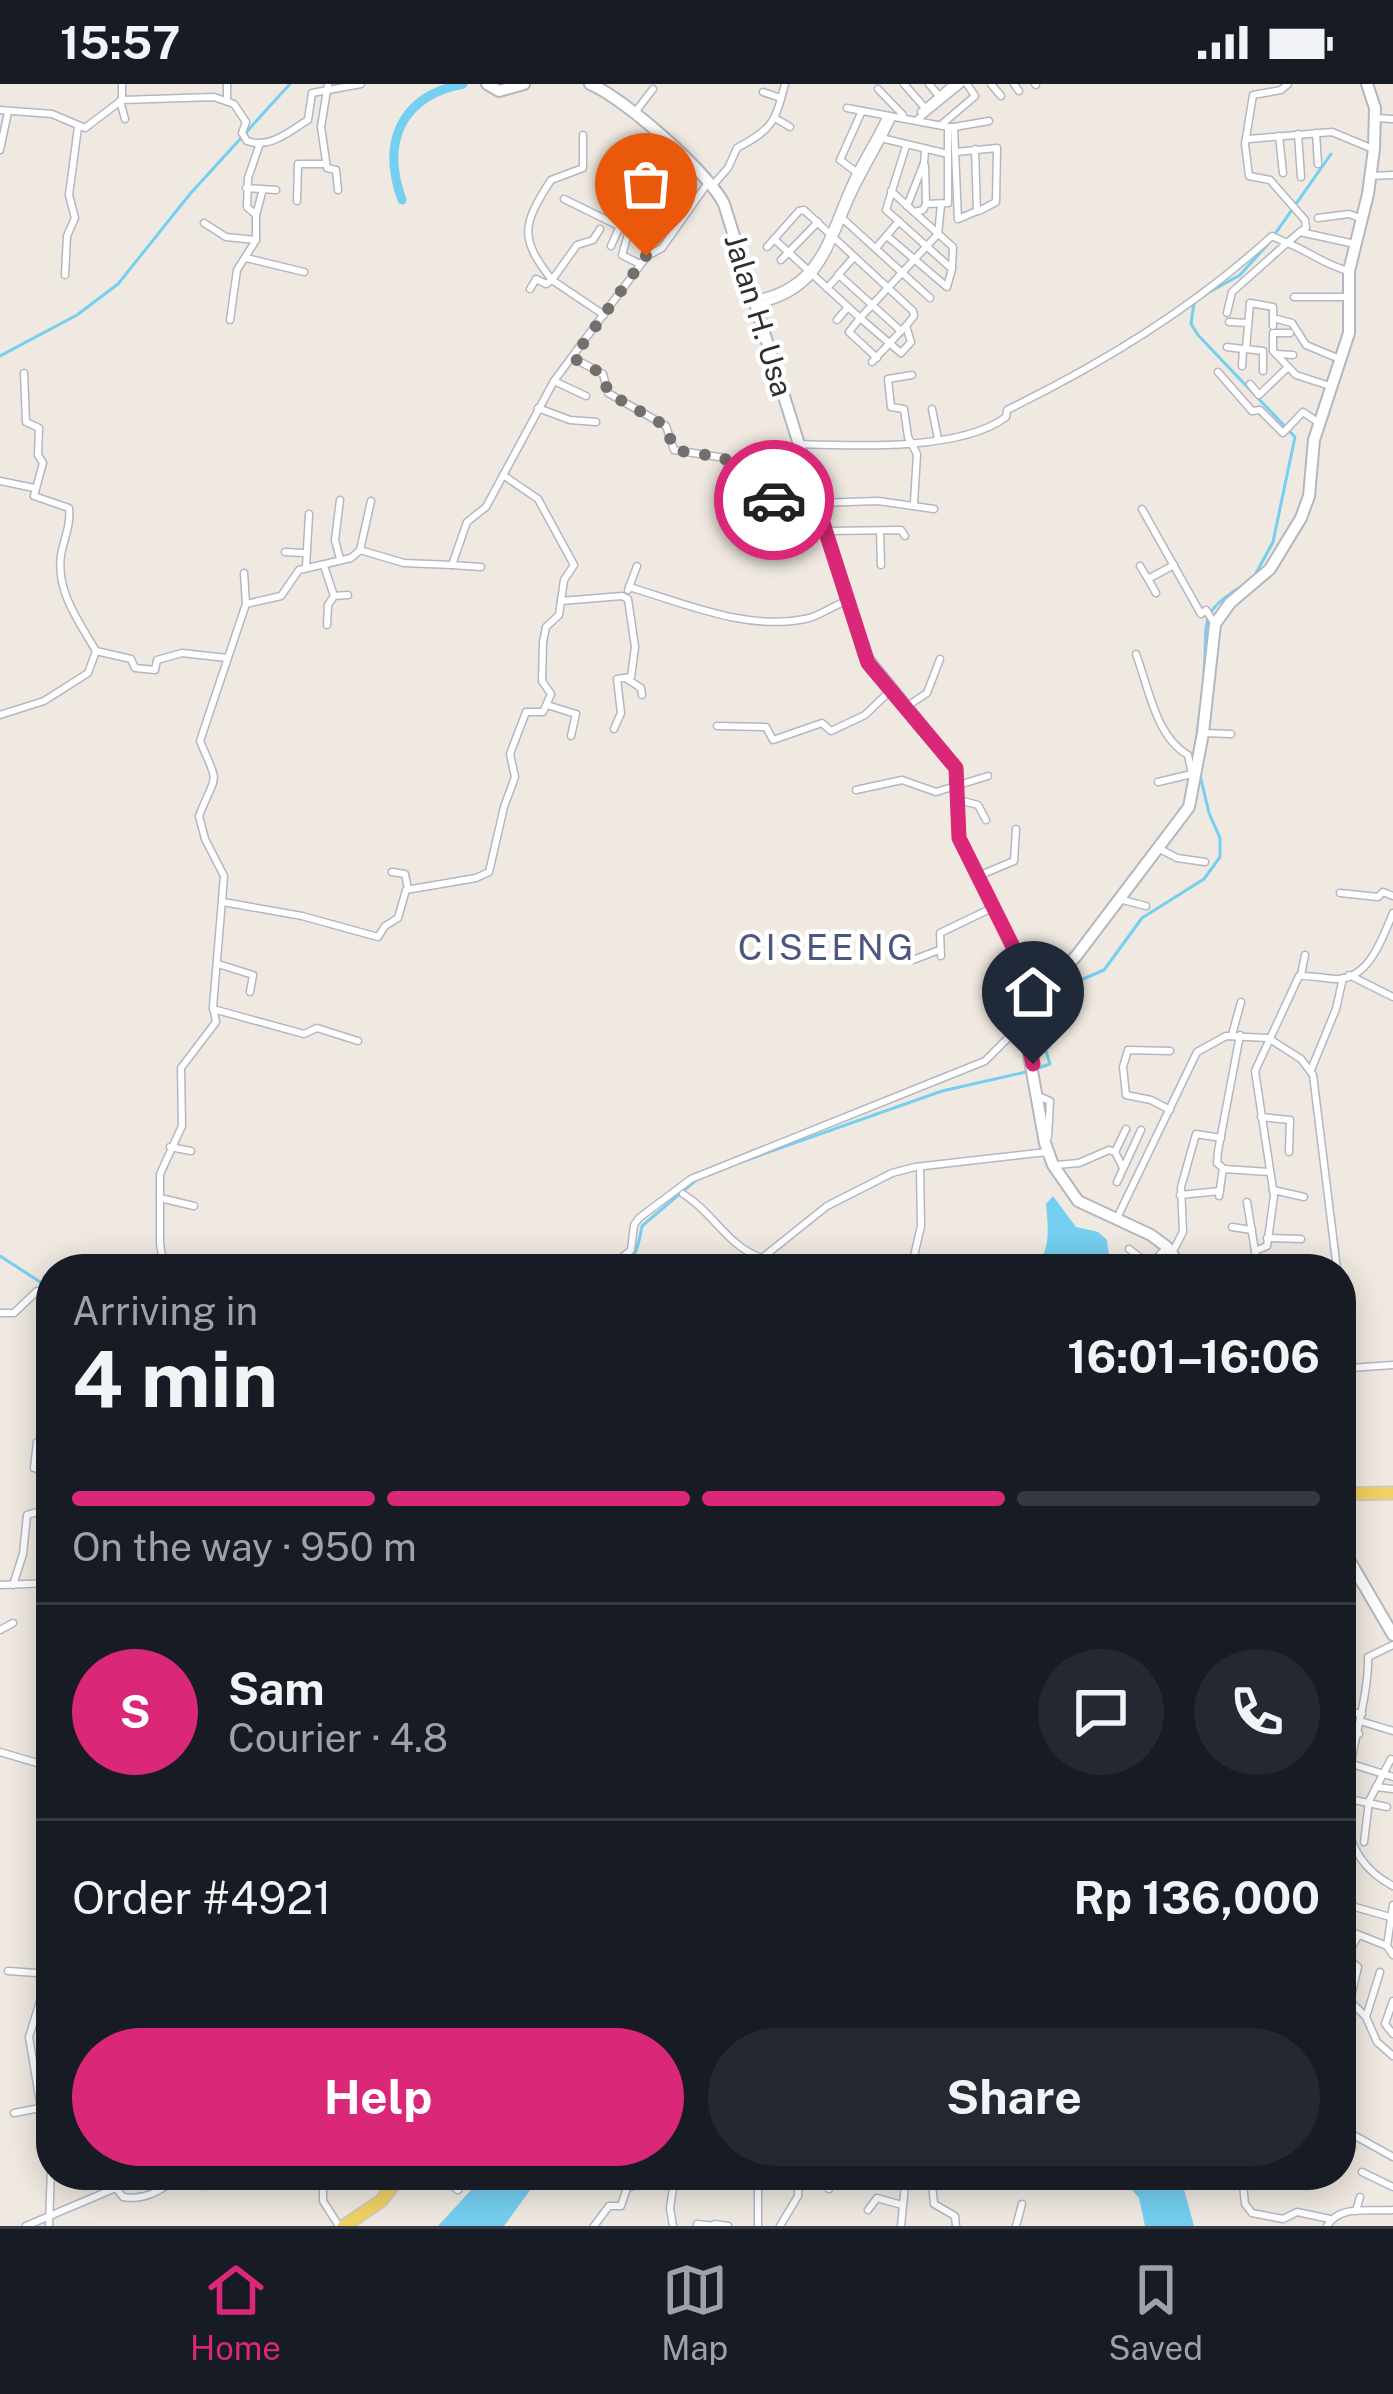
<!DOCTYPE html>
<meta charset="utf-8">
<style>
body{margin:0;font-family:"Public Sans",sans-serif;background:#242831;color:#f1f3f6;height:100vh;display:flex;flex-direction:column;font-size:45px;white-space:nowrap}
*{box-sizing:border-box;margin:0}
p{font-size:39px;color:#9ea1a6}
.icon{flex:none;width:66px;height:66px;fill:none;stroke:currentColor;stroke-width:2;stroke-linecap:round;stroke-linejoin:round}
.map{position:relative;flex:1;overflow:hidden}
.panel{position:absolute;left:36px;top:1170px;width:1320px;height:936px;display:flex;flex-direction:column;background:#171b24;border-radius:48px;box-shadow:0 6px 30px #0003}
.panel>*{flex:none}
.pin{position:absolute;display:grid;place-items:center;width:102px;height:102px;color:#fff;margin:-123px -51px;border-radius:50% 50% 50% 0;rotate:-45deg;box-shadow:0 0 12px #0007}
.pin .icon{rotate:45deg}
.courier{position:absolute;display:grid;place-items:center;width:120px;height:120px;margin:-60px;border:9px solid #db2777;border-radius:50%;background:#fff;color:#222;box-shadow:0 3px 15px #0007}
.summary em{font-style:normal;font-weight:700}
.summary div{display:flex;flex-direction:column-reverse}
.summary{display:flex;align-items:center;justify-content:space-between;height:204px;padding:0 36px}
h1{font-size:78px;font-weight:700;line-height:90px}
.bar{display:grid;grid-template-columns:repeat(4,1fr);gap:18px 12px;align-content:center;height:144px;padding:0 36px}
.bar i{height:15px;border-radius:9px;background:#363941}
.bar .current{background:#db2777}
.bar p{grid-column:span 4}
.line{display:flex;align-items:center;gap:30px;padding:0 36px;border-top:3px solid #363941}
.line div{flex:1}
.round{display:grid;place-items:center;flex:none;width:126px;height:126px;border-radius:63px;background:#242831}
.action{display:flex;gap:24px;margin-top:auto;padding:24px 36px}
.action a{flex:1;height:138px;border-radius:72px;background:#db2777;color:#fff;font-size:48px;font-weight:700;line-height:138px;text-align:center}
.action a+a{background:#242831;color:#f1f3f6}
.status{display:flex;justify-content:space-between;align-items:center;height:84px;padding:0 60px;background:#171b24;direction:ltr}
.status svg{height:33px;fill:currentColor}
.tab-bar{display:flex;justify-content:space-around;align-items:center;height:168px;border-top:3px solid #363941;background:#171b24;font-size:33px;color:#9ea1a6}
.tab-bar a{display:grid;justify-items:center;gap:6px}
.tab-bar .current{color:#db2777}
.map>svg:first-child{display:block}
.water{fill:#75cff0}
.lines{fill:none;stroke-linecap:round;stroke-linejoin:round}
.stream{stroke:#75cff0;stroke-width:3}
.river{stroke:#75cff0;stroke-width:9}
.street-casing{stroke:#b4b7c1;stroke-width:9}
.secondary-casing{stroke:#b4b7c1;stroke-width:14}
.primary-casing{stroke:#c9c9c9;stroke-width:15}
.street{stroke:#fff;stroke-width:6}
.secondary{stroke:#fff;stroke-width:10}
.primary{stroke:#f2d163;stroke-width:12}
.done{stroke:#726f6d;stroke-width:12;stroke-dasharray:0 21.6}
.route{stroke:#db2777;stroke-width:15}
.labels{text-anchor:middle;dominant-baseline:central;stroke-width:9;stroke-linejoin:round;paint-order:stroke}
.street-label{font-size:30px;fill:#2e2e2e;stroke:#fff}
.quarter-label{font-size:36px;letter-spacing:3px;fill:#4d5680;stroke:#fff}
</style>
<div class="status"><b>15:57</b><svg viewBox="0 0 49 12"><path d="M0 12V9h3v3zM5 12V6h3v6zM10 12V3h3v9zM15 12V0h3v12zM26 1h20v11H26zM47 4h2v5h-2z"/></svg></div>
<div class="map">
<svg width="1393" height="2142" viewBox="0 0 1393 2142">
<rect width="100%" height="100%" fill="#efe9e1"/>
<g class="water">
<path d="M1053 1112 1076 1143 1098 1148 1107 1156 1109 1172 1096 1185H1032C1052 1169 1048 1144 1046 1120Z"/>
<path d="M485 2091H541L504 2142H438Z"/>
<path d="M1119 2091H1180L1194 2142H1145L1139 2114Z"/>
</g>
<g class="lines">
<g class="stream">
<path d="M1206 210 1240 191 1268 160 1331 70"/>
<path d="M1194 219 1191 240 1198 251 1295 353 1273 458 1255 491"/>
<path d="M0 272 77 231 118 200 190 110 290 0"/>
<path d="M1204 587C1209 538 1195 530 1244 501"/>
<path d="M1196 659 1200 627"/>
<path d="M1035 985 1050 980 1036 935 1034 916 1104 886 1142 834 1204 795 1220 773V754L1209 729 1200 691"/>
<path d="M738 1079 942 1007 1026 988"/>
<path d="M0 1172 51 1205"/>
<path d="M617 1185C636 1178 639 1160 642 1142L696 1096"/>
</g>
<path class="river" d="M402 116C381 58 401 12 463 0"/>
<g class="street-casing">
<g id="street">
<path d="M122 0V16"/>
<path d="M328 0 321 43 327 84 336 86 338 106"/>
<path d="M904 0 925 24"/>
<path d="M929 0 939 12"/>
<path d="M991 0 1001 12"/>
<path d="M1014 0 1019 7"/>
<path d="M1035 0 1036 1"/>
<path d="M1288 0 1281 6 1253 11 1245 60 1249 92 1270 96 1305 136 1306 144 1300 148 1355 160"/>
<path d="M878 5 903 31"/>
<path d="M763 8 781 14"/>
<path d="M227 16V0"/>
<path d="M120 17 125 35"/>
<path d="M847 24 948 43V119L926 120 923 126 914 128 891 107"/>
<path d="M0 26 52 30 85 44 122 16 214 13 234 20 246 38 242 49 247 57C270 65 288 48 308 36L312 9 361 0"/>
<path d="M636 27 653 5"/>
<path d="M921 28 953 0"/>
<path d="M775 34 790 43"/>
<path d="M1375 34 1393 35"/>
<path d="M918 35 961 0"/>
<path d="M941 41 975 12 967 0"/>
<path d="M948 43H954L958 135 977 127 975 65"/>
<path d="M954 43 989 37"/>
<path d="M1316 49 1318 80"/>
<path d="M1298 50 1301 93"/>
<path d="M1279 52 1283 89"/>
<path d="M881 54 948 70"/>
<path d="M1249 55 1332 48 1373 65"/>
<path d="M0 66 8 28"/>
<path d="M956 68 997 64 996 118 979 127"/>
<path d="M925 82 926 120"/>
<path d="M670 86 682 73"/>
<path d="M859 90 840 76 861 29"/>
<path d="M1370 92 1393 91"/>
<path d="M634 96 654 82 671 63"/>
<path d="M713 101 728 84 737 64C773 45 775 38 785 0"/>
<path d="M246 104 276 106"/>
<path d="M564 115 629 147 622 171 640 180"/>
<path d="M297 117 298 80H326"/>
<path d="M907 122 924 79 925 66"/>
<path d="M914 128 953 163 952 184"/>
<path d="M256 131 247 123 248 94 259 62"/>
<path d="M842 134 930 214"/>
<path d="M1318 134 1349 130 1360 134"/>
<path d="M204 139 226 153 256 156"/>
<path d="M600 145 593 156 577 161 552 196 604 231"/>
<path d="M1300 148 1287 159C1309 167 1326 182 1349 187"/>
<path d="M887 152 947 203 952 185 886 126 906 62"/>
<path d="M774 155 860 234 938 150 941 121"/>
<path d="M611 162 627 126"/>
<path d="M767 163 799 127 804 126 913 227 914 232 906 242"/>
<path d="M876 164 899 137"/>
<path d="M246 174 304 188"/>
<path d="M781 176 818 138"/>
<path d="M65 191 67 152 75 134 69 111 78 43"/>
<path d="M838 191 854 173"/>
<path d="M827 204 839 191 901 247 906 242 911 258 901 269 860 234 849 248 877 274"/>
<path d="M530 205 536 195 546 200 552 196C519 154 522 141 551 96L583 84V51"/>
<path d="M1294 213H1348"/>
<path d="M755 215C821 202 827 153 851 100 861 77 876 56 886 33"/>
<path d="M756 221C821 208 828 163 852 111 864 85 880 60 892 34"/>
<path d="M1273 234 1292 239 1306 261 1342 276"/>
<path d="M230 236 237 186 256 156V131L263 105"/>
<path d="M837 236 848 223"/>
<path d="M1229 238 1248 239"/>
<path d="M1290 249H1273V267L1296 291 1330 302"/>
<path d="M1227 263 1243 265"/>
<path d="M1276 270 1293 271"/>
<path d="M573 274 603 290 608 309 666 342 674 366 725 374 732 398 820 432"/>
<path d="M872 278 901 247"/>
<path d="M1242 282 1243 265"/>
<path d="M1263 287V267L1246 265 1250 219 1273 223V242"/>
<path d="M1218 288 1252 327 1260 326 1283 349 1303 328 1319 339"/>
<path d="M24 289 26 338 39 344 38 371 43 379 34 412 69 424C71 441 64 454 61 471 56 507 78 536 96 567L131 575 135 584 155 586 157 576 182 569 227 574"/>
<path d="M912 291 888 295 891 323 904 325 908 353 917 370 914 419"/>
<path d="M554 297 586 312"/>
<path d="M1250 300 1259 311 1287 284"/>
<path d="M538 324 570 336 596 338"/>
<path d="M932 325 938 355"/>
<path d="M799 360C855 362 961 367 1006 333L1007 326C1103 279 1192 225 1272 152L1287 159 1232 208 1227 229"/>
<path d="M0 397 34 404"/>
<path d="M340 416 335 456 340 475"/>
<path d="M817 419 878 417 934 425"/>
<path d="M1142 425 1201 530 1206 526 1213 537"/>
<path d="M826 447 901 446 905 452"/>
<path d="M880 447 881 481"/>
<path d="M360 466 371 417"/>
<path d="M285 468 304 469"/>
<path d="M452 481 481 483"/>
<path d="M324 482 334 512"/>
<path d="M1140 482 1148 495 1174 481"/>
<path d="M306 483 309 430"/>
<path d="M244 489 246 520"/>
<path d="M1148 495 1156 509"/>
<path d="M629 503C684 519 746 547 805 535 821 532 831 522 847 517"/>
<path d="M628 506 637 482"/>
<path d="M561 517 622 512 628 515 635 563 631 593 617 595 621 629 614 645"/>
<path d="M327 541 328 521 334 512 348 511"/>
<path d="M1136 570C1149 605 1156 653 1188 671L1192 690"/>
<path d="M627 595 641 604 642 611"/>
<path d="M547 621 576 630 571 652"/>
<path d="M906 623 927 609 940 575"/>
<path d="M0 631 44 617 88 589 96 567"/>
<path d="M717 642 766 643 773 656 822 639 831 647 865 631 891 606"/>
<path d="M1204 649 1231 650"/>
<path d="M1158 698 1192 690"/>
<path d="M856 706 902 696 936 708 988 692"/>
<path d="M959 716 978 721 986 736"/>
<path d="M1158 764 1177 774 1205 778"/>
<path d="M392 788 405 790 408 805"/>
<path d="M978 792 1014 777 1016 745"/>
<path d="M1340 809 1378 813 1383 808 1393 812"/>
<path d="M1119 815 1146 822"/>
<path d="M223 818 302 832 378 853 385 842 398 834 406 806 476 794 489 788 504 723 515 693 510 670 526 628H543L551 610 542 597 543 558 546 543 559 531 564 496 574 481 538 415 503 391"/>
<path d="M941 872 940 849 994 823"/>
<path d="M913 876 939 866"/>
<path d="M218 880 253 891 250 908"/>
<path d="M1301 891 1305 871"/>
<path d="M1349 891 1393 913"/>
<path d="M213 925 304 950 317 944 358 957"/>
<path d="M1232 951 1241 918"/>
<path d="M1170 967 1128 966 1123 983 1126 1011 1151 1016 1170 1026"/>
<path d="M1311 986 1336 925 1343 894"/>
<path d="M1038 1012 1050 1017 1048 1053"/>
<path d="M1261 1033 1290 1036 1289 1068"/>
<path d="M170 1063 191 1067"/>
<path d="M1115 1068 1126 1045"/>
<path d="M1056 1081 1079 1079 1109 1066 1115 1068 1123 1084"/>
<path d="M1224 1085 1269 1088"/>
<path d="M1117 1098 1141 1046"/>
<path d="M1273 1106 1304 1113"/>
<path d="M683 1110C713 1128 728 1163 762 1174L827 1122 892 1089 915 1083 1047 1068"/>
<path d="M1180 1111 1220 1107"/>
<path d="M1219 1112 1223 1084 1217 1079 1218 1067 1240 951"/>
<path d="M160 1114 194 1122"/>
<path d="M1247 1118 1255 1167"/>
<path d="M1117 1134 1197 968 1226 952 1268 954 1301 975 1313 991 1337 1185"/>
<path d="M1232 1143 1252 1146"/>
<path d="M1267 1154 1301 1155"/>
<path d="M1129 1165 1150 1181 1167 1163"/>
<path d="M1172 1169 1183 1148 1181 1103 1196 1050 1221 1054"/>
<path d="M171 1185 162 1172 160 1160V1090L182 1042 181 984 216 938 213 923 224 792 205 755 199 732C217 686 220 704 200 657L246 520 281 512 299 486 351 474 360 466 404 479 452 481 467 438 486 423 554 297 647 172 662 164 707 100"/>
<path d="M608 1185 631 1166 634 1141 639 1134 691 1095 985 977 1025 937"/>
<path d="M911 1185 921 1142 920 1083"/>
<path d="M1258 1185 1255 1167 1267 1162 1274 1112 1255 987 1299 892C1312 891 1326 895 1338 895 1370 894 1383 852 1393 829"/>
<path d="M0 1229H14L37 1207 51 1211"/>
<path d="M1341 1243 1344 1273 1350 1284 1393 1281"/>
<path d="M0 1501 51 1499"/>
<path d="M13 1501 23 1470 27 1431 41 1427 43 1387 34 1384 37 1358"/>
<path d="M42 1501 51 1480"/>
<path d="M0 1546 13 1539"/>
<path d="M1393 1561 1368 1573C1370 1648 1304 1756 1393 1802"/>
<path d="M1341 1626 1362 1630"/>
<path d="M1360 1637 1393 1647"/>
<path d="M1341 1650H1359"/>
<path d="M0 1668 51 1683"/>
<path d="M1352 1680 1393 1693"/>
<path d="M1376 1703 1393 1705"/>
<path d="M1345 1714 1387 1723"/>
<path d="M1364 1758 1369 1717 1391 1675"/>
<path d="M1341 1819 1390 1833"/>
<path d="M1347 1846 1387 1862 1393 1821"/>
<path d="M1358 1852 1346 1873 1358 1883 1350 1917 1366 1933 1377 1958 1393 1972"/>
<path d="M1387 1862 1393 1871"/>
<path d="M8 1887 51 1890"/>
<path d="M1393 1917 1385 1940 1393 1950"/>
<path d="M1366 1933 1380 1888"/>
<path d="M14 2029 40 2024"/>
<path d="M1341 2044 1393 2073"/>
<path d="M1362 2088 1393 2103"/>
<path d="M198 2091 203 2102"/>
<path d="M408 2091 420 2100"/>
<path d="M438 2091 458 2106"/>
<path d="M829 2091V2105"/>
<path d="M1226 2091 1229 2099 1243 2095"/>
<path d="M1242 2091 1245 2120 1252 2129 1283 2135 1297 2128 1330 2135"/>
<path d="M905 2099H943L954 2091"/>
<path d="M932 2100 934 2120 955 2132 956 2142"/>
<path d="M115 2103 123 2113C146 2117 160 2106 178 2094L177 2091"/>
<path d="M323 2104V2117L339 2142"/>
<path d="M868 2126 877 2114 902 2121"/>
<path d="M1356 2127 1360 2113"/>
<path d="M697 2140 715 2142"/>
<path d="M715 2140 728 2142"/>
<path d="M26 2142 125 2100 132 2091"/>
<path d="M49 2142 51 2084 29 1953 41 1914 51 1908"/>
<path d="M594 2142 609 2122H621L627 2104 637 2101 640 2091"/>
<path d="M673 2142 670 2124 675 2091"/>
<path d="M758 2142V2091"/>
<path d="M780 2142 798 2112 799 2091"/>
<path d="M901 2142 906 2091"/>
<path d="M1016 2142 1022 2120"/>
<path d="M1327 2142C1340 2120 1370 2128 1393 2126"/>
</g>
</g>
<g class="secondary-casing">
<g id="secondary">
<path d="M487 0 499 7 524 0"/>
<path d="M590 0C623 13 709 89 724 120L865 572 956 684 959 754 1024 885 1026 954 1045 1059 1053 1081 1078 1117 1151 1151 1167 1163 1183 1185"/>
<path d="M1025 911 1052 899 1077 871 1189 723 1203 649 1215 540 1230 519 1270 485 1301 434 1309 412 1314 356 1349 249V187L1368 110 1374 65 1375 24 1367 0"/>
<path d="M1341 1462 1393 1551"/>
</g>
</g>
<g class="primary-casing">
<g id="primary">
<path d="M1341 1410 1393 1409"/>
<path d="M344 2142 381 2117 401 2091"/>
</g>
</g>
<use href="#street" class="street"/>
<use href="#secondary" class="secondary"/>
<use href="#primary" class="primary"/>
</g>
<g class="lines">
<path class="done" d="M646 172 573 274 603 290 608 309 666 342 674 366 725 374 733 398 774 416"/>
<path class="route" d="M774 416 821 433 868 579 956 684 959 754 1024 885 1025 946 1033 980"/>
</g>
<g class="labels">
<g class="street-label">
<text transform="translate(759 231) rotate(73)">Jalan H. Usa</text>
</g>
<g class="quarter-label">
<text x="827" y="863">CISEENG</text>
</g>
</g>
</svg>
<div class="pin" style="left:646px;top:172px;background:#ea580c"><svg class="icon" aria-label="bag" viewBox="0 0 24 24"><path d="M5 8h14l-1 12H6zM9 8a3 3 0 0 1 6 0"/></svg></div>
<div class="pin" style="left:1033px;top:980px;background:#1f2937"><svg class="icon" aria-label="home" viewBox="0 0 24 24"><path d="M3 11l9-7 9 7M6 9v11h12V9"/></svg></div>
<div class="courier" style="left:774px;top:416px"><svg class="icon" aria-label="car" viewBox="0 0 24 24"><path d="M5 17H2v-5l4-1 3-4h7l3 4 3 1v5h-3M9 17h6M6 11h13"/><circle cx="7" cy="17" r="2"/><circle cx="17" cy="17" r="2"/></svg></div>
<section class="panel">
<div class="summary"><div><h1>4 min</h1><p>Arriving in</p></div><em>16:01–16:06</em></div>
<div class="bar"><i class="current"></i><i class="current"></i><i class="current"></i><i></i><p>On the way · 950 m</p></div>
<div class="line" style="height:216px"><b class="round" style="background:#db2777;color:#fff">S</b><div><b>Sam</b><p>Courier · 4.8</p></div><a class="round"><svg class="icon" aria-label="chat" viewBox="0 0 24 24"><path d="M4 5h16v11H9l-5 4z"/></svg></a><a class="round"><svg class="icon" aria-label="phone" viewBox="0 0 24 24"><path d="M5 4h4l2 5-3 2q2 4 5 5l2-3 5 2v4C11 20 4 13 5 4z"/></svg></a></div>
<div class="line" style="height:156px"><div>Order #4921</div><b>Rp 136,000</b></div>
<div class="action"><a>Help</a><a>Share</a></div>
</section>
</div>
<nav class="tab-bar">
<a class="current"><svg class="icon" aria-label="home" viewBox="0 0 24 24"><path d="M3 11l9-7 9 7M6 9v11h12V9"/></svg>Home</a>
<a><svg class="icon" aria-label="map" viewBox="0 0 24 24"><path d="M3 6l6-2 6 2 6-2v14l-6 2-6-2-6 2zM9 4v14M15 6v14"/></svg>Map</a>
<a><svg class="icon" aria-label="saved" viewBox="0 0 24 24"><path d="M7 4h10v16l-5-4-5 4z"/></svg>Saved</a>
</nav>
